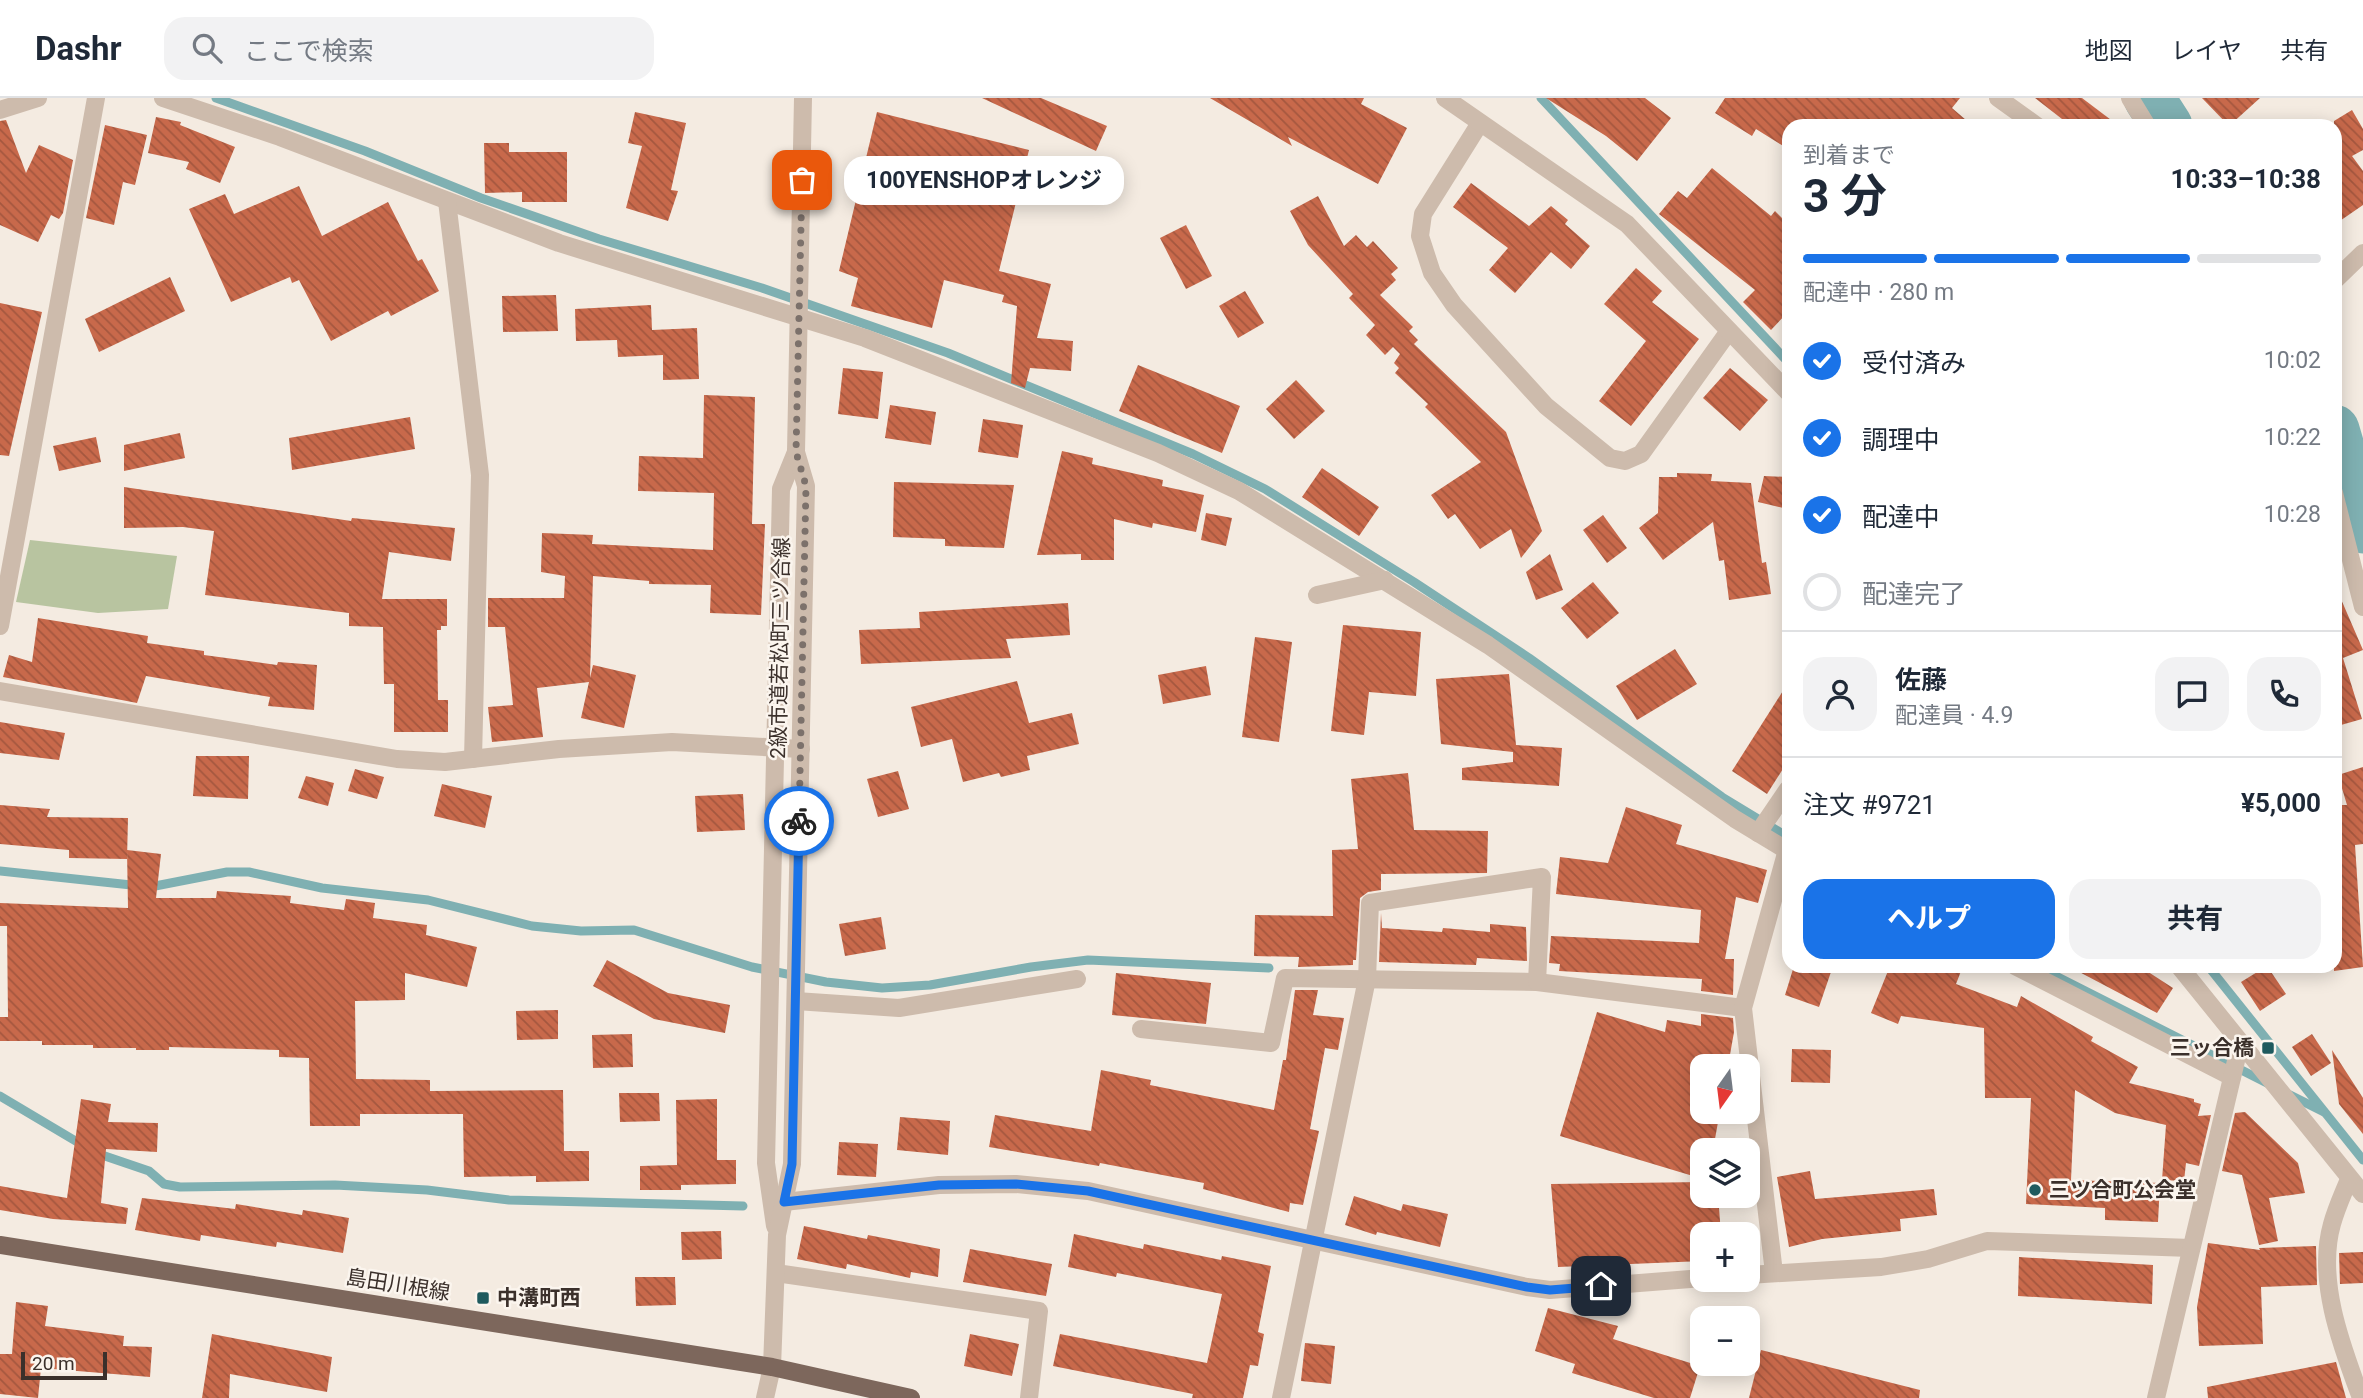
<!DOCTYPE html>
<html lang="ja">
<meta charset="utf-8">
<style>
body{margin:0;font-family:Roboto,"Noto Sans JP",sans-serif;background:#f2f2f3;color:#1f2937;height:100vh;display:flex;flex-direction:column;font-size:26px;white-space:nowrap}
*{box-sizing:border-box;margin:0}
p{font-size:23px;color:#747a83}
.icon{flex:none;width:38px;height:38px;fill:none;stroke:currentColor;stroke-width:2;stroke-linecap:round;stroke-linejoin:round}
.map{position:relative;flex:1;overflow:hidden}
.side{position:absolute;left:1782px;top:21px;width:560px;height:854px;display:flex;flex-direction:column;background:#fff;border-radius:21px;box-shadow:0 4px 18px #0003}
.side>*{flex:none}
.needle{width:46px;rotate:194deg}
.fabs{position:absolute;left:1690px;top:956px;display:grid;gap:14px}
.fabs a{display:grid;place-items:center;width:70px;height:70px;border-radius:14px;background:#fff;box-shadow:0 4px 18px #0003;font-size:35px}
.scale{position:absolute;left:21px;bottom:18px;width:86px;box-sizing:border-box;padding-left:7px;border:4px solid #3b302b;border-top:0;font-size:19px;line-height:24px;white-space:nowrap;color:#3b302b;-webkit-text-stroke:5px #fbf5ee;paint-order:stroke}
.pin{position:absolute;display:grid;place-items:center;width:60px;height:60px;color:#fff;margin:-30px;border-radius:14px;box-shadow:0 4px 10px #0006}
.courier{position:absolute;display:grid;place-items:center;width:70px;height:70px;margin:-35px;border:5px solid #1a73e8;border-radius:50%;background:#fff;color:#222;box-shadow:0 2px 9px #0007}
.bubble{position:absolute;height:49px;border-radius:21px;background:#fff;box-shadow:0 4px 18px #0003;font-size:23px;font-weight:700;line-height:49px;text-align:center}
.head em{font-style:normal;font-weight:700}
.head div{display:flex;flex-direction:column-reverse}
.head{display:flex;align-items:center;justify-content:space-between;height:119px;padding:0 21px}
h1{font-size:46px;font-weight:700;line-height:52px}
.bar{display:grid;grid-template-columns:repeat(4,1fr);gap:10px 7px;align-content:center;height:84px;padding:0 21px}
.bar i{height:9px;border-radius:5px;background:#e0e1e3}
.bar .on{background:#1a73e8}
.bar p{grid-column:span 4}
.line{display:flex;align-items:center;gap:18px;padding:0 21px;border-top:2px solid #e0e1e3}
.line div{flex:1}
.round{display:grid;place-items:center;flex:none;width:74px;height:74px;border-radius:21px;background:#f2f2f3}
ol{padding:0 21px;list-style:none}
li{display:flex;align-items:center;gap:21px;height:77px}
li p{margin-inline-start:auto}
li .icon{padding:7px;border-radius:50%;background:#1a73e8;color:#fff;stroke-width:4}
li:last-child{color:#747a83}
li i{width:38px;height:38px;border:4px solid #e0e1e3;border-radius:50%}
.primary-button{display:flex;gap:14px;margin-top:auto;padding:14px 21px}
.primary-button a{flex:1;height:80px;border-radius:21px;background:#1a73e8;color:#fff;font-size:28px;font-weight:700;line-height:80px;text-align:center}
.primary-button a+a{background:#f2f2f3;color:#1f2937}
header{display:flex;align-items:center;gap:42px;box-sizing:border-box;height:98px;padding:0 35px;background:#fff;border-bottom:2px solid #e0e1e3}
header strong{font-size:33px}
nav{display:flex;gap:38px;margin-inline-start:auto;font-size:24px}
.search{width:490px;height:63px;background:#f2f2f3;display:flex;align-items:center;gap:18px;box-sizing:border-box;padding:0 24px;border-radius:21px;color:#747a83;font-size:26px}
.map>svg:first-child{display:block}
.green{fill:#b8c4a0}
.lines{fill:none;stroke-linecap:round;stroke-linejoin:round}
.stream{stroke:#7fb0b2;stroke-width:9}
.river{stroke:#7fb0b2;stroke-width:51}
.building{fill:url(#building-back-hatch)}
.minor{stroke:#cdbbac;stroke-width:18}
.tertiary{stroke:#cdbbac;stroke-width:18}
.primary{stroke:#7d675c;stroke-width:18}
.done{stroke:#7c716b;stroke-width:7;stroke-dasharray:0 12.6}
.route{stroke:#1a73e8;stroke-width:9}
.poi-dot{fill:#1f5a5e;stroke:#fbf5ee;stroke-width:2.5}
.labels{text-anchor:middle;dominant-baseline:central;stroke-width:5;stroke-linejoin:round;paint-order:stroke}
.street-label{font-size:21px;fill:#3b302b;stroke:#fbf5ee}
.poi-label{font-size:21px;font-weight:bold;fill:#3b302b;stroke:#fbf5ee;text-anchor:start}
</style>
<header>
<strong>Dashr</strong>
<div class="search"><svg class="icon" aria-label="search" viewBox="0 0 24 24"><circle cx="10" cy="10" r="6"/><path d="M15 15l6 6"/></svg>ここで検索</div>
<nav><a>地図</a><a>レイヤ</a><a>共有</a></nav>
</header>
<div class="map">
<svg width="2363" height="1300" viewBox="0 0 2363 1300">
<defs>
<pattern id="building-back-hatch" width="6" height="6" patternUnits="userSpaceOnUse" patternTransform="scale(1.75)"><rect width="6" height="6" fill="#c8694b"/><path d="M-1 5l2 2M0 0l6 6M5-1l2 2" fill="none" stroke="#a4573f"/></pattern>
</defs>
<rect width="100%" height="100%" fill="#f4ebe1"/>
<path class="green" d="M30 442 177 458 168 511 98 515 16 504Z"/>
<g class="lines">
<g class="stream">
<path d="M216 0 365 53 481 100 599 141 762 190 948 255 1193 356 1265 391 1414 484 1529 560 1722 699 1788 739"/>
<path d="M1541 0 1788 264"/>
<path d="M0 773 150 789 227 774H249L322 790 428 802 532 828 581 833 634 832 752 869 826 884 882 890 930 887 1031 869 1088 862 1269 870"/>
<path d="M2036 868 2269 986"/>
<path d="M2208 868 2363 1062"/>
<path d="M2288 996 2324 1014"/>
<path d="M0 998 84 1048"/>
<path d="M96 1055 149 1073 164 1086 180 1089 335 1087 427 1092 509 1102 743 1108"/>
</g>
<g class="river">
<path d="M2149 0 2167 28"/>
<path d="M2334 332 2363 430"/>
</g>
</g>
<g class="building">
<path d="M982 0H1041L1107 28 1096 53Z"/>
<path d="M1210 0H1364L1361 6 1407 30 1378 86 1288 39 1292 48Z"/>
<path d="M1546 0H1645L1671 20 1637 63 1606 38Z"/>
<path d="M1725 0H1960L1952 10 1973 28H1788V51L1756 31 1752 38 1715 15Z"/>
<path d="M2035 0H2082L2119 28H2071Z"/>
<path d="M2202 0H2260L2229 28Z"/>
<path d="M2352 12 2363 31V52L2352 58 2363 73V107L2334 127V23Z"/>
<path d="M635 14 686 25 671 92 678 93 668 123 626 110 642 48 628 45Z"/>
<path d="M877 14 1029 52 999 173 1051 186 1037 240 1073 243 1071 273 1030 270 1025 290 1011 285 1017 208 1002 204 1004 197 944 182 932 230 851 208 858 180 839 173Z"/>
<path d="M156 19 181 24 180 27 235 49 220 85 186 71 189 64 148 55Z"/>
<path d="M6 22 26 75 39 47 73 62 63 115 59 121 51 117 38 144 0 127V23Z"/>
<path d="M105 27 147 37 135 87 123 84 114 127 86 120Z"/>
<path d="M484 45H509V54H567V104H522V94L485 95Z"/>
<path d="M1712 70 1771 118 1775 113 1788 126V214L1771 232 1743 204 1755 192 1659 116 1678 93 1687 100Z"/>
<path d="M1471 85 1529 128 1551 108 1568 122 1565 126 1590 148 1571 171 1551 154 1515 195 1489 172 1508 150 1453 109Z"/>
<path d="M299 88 322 138 388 104 418 163 422 161 439 193 391 218 388 213 331 243 299 182 292 185 290 179 231 204 189 111 225 96 234 116Z"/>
<path d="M1318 98 1344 148 1356 137 1367 149 1373 143 1398 170 1391 176 1396 182 1380 197 1413 229 1409 233 1418 242 1414 246 1506 334 1542 433 1521 460 1511 431 1480 451 1455 416 1448 421 1431 397 1481 364 1425 309 1428 306 1395 275 1399 270 1394 265 1400 256 1393 249 1385 257 1366 237 1375 227 1349 200 1353 196 1308 147 1290 113Z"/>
<path d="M1186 127 1212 178 1186 191 1160 140Z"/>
<path d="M1636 170 1662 193 1652 204 1699 241 1631 328 1599 303 1646 243 1604 206Z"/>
<path d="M170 179 185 213 99 254 85 221Z"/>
<path d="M1245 193 1264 225 1238 240 1219 208Z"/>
<path d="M556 197 558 233 503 234 502 198Z"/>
<path d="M0 205 42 214 9 358 0 357Z"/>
<path d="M651 207 652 232 697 230 699 281 663 282V257L618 259 617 242 576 243 575 211Z"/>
<path d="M1138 267 1240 308 1222 355 1119 313Z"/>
<path d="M843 270 883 274 878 321 838 316Z"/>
<path d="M1730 270 1768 302 1740 333 1703 300Z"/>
<path d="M1296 282 1325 313 1294 341 1266 311Z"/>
<path d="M704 297 755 299 752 426H765L761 517 710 515 711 487 649 486V483L593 478 590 580 593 567 636 577 624 630 581 620 589 584 537 590 543 639 492 644 488 609 513 607 505 529H488V500H564L565 478 541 474 542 435 593 437 592 446 713 452 714 395 638 393 639 358 703 360Z"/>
<path d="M890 307 936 314 931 347 885 340Z"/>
<path d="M410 319 415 351 292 372 289 340Z"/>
<path d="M983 321 1023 327 1018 360 978 354Z"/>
<path d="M180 335 185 360 124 373V347Z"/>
<path d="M96 339 101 364 59 373 53 348Z"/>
<path d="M1062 353 1093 360 1092 366 1163 382 1162 388 1204 397 1196 434 1153 425 1152 430 1114 421V462H1081V456L1037 457Z"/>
<path d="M1322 370 1379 409 1359 438 1302 399Z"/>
<path d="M1677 375 1712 376 1711 383 1751 385 1762 465 1766 464 1771 496 1729 502 1724 462 1719 463 1713 424 1663 462 1639 430 1658 415 1659 379H1677Z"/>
<path d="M1764 378 1788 379V411L1758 404Z"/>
<path d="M894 384 1014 387 1004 450 945 448V441L893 439Z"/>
<path d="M124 389 351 423 352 420 455 430 451 463 389 454 382 501H447V528H441V532H437L438 602H448V634H394V586H384L383 529 349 528V515L205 497 214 433 183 429 124 430Z"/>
<path d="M1206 415 1232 420 1226 448 1201 442Z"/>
<path d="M1603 417 1627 450 1607 465 1583 432Z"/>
<path d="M1550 456 1563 492 1536 502 1526 474Z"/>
<path d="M1593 484 1619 515 1587 541 1561 510Z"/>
<path d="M2334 485 2363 552 2343 560 2362 621 2334 629Z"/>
<path d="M1068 505 1070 537 1006 541 1011 560 861 566 859 532 920 530 919 514Z"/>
<path d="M38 520 148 538 147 545 204 553V557L277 567 278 564 317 567 314 612 268 608 270 599 146 578 137 605 3 579 9 557 32 564Z"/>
<path d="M1343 527 1421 534 1416 598 1369 594 1364 637 1331 633Z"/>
<path d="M1255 539 1292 544 1279 644 1242 639Z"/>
<path d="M1675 551 1697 586 1637 622 1616 588Z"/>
<path d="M1206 568 1211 597 1163 606 1158 577Z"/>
<path d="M1509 576 1516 647 1562 650 1559 688 1462 682V670L1513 664V654L1441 646 1436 581Z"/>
<path d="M1017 583 1029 625 1072 615 1079 646 1027 658 1030 672 1001 679 999 675 963 684 952 641 921 649 911 609Z"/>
<path d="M1788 585V663L1767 696 1732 673Z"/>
<path d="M0 624 65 635 59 662 0 655Z"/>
<path d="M196 658H249L248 701 193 698Z"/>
<path d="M2363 669V746L2355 747 2363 869 2334 873V707H2347L2338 677Z"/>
<path d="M355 671 384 679 377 701 348 693Z"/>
<path d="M898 673 909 711 878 719 867 681Z"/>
<path d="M1408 675 1414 732 1488 733 1487 775 1381 776V792L1368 794 1360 800 1356 862H1353V867L1298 869 1299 859 1254 858 1255 817 1333 818 1332 752 1358 751 1351 681Z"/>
<path d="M306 678 334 685 328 708 298 700Z"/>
<path d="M442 686 492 698 485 730 434 718Z"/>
<path d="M743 696 745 732 697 734 695 698Z"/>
<path d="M0 707 50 711 47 719 128 720 127 761 69 760V752L0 746Z"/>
<path d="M1626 709 1682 727 1676 746 1767 772 1758 805 1736 799 1725 861H1734L1733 897 1701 893 1702 881 1559 873 1560 866 1549 865 1551 838 1699 845 1701 812 1556 796 1560 759 1608 765Z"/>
<path d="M127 752 161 756 156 800H216L217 793 291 798 290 805 344 812 346 801 375 805 373 820 427 827 426 837 477 849 467 889 405 875V902L355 903 356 981 430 982V993L563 992 564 1053H589V1083L536 1084V1078L464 1079 463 1016H360V1028H310L309 960 279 959V952L169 949V952H136V950H93V947H42V943H0V919H8L7 828H0V805L128 810Z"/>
<path d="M1381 815 1382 830 1442 834 1443 830 1490 834V826L1526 829 1527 863 1477 860 1476 867 1379 864Z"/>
<path d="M881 819 886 851 845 858 839 826Z"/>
<path d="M607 862 668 895 730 907 725 935 654 921 593 888Z"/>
<path d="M1794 868H1833L1819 909 1785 897Z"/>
<path d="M1890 868H1963L1956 886 2017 909 2021 898 2093 939 2091 943 2138 969 2129 985 2194 1001V1004L2201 1006 2198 1018 2211 1017 2199 1068 2186 1065 2184 1083 2162 1082 2166 1027 2115 1015 2075 992 2071 1082 2160 1085 2158 1124 2105 1122V1110L2026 1106 2031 1000H1985L1984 930 1901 918 1898 926 1871 915Z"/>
<path d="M2068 868H2139L2173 890 2157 915Z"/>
<path d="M2267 868 2286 896 2260 913 2241 884Z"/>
<path d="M1116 875 1211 885 1206 926 1112 917Z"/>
<path d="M1295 892H1318L1313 917 1344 920 1338 952 1325 950 1310 1031 1319 1033 1303 1107 1290 1105 1289 1114 1203 1091 1204 1085 1100 1065 1099 1068 989 1049 995 1017 1091 1033 1101 972 1151 982 1150 987 1274 1012 1283 962H1286Z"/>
<path d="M558 912V941L517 942 516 913Z"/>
<path d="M1597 914 1665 934 1667 922 1701 928V916L1733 920 1734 934 1728 968H1703V1013H1720L1713 1052H1703V1081L1560 1038Z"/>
<path d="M632 936 633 969 593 970 592 937Z"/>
<path d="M2312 936 2331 965 2311 978 2292 949Z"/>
<path d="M1792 951 1831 952 1830 985 1791 984Z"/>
<path d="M2332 952 2363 1000V1036L2339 1006Z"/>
<path d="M619 995H659L660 1023 620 1024Z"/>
<path d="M81 1001 111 1006 108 1024 158 1025 157 1054 106 1051 101 1105 128 1110 126 1126 53 1121 0 1112V1088L67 1100Z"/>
<path d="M717 1001V1062H736V1086L681 1087V1092H640V1068L677 1067 676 1002Z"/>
<path d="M2245 1014 2298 1065 2305 1095 2269 1100 2278 1143 2259 1147 2242 1077 2222 1073 2235 1015Z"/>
<path d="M900 1019 950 1023 948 1057 897 1052Z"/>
<path d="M839 1044 878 1046 876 1079 837 1077Z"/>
<path d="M1810 1073 1815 1101 1934 1091 1937 1117 1900 1121 1901 1133 1822 1141 1789 1149 1777 1079Z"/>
<path d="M1703 1084V1097H1718L1721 1136H1703V1163L1558 1169 1551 1086Z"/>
<path d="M1354 1098 1401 1113 1403 1106 1448 1116 1440 1149 1377 1134 1376 1137 1345 1127Z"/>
<path d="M142 1100 235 1111 236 1106 302 1117 303 1112 349 1120 343 1155 277 1144 276 1149 201 1137 200 1143 135 1132Z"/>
<path d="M804 1128 867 1141 868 1137 940 1151 938 1179 911 1174 910 1180 847 1166 846 1171 797 1161Z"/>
<path d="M721 1133 722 1161 682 1162 681 1134Z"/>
<path d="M1074 1136 1143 1151 1144 1146 1221 1162 1222 1158 1271 1168 1258 1234 1264 1236 1258 1268 1250 1267 1243 1300H1192L1193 1296 1053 1268 1060 1236 1207 1265 1222 1196 1117 1175 1116 1179 1068 1169Z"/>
<path d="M2208 1145 2260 1152 2259 1150 2316 1148 2317 1187 2261 1189 2263 1246 2199 1248 2197 1209Z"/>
<path d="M970 1151 1052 1166 1046 1198 963 1184Z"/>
<path d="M2363 1154V1185L2340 1186 2339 1155Z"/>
<path d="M2019 1159 2153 1167 2152 1206 2018 1198Z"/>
<path d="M635 1179H675L676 1207 636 1208Z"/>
<path d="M16 1204 48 1208 45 1228 124 1238 123 1248 152 1249 150 1279 41 1270 38 1300 0 1296V1256H12Z"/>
<path d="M1548 1210 1618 1228 1613 1241 1700 1268 1690 1300H1654L1572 1275 1575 1266 1535 1253Z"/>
<path d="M212 1236 332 1259 327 1294 230 1276 229 1300H202Z"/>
<path d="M970 1236 1019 1246 1012 1278 964 1268Z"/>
<path d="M1305 1245 1335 1248 1331 1286 1301 1283Z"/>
<path d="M1761 1252 1920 1292 1919 1300H1749Z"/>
<path d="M2336 1264 2346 1300H2208L2207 1289Z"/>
</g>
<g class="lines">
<g class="minor">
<path d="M163 0 280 39 559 145 865 240 1158 355 1239 393 1488 547 1735 721 1788 753"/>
<path d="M1998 0 2037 28"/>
<path d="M2130 0 2147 28"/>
<path d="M0 12 38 0"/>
<path d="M1480 25 1423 116 1420 138 1432 175 1454 207 1546 308 1610 360 1625 363 1641 356 1729 233"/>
<path d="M447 103 480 377 473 661"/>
<path d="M2334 183 2363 155"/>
<path d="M2334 395 2363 509"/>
<path d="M1317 497 1385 482"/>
<path d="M0 528 96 0"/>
<path d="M0 593 397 661 445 664 559 651 672 644 801 651"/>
<path d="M1758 735 1788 691"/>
<path d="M2015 868 2232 979"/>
<path d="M796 903 899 910 1077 881"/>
<path d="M1141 931 1271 945 1285 880 1537 884 1743 910"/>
<path d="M2349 1081C2343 1096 2336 1111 2332 1126 2316 1182 2342 1249 2361 1300"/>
<path d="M784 1104 939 1087 1016 1086 1088 1093 1527 1189 1550 1192 1703 1180"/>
<path d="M776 1175 1039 1213 1029 1300"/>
<path d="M1774 1175 1743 910 1787 752"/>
<path d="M1748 1177 1881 1169 1928 1161 1987 1143 2191 1150"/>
<path d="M1281 1300 1367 881 1370 805 1542 779 1537 884"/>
</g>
<g class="tertiary">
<path d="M1445 0 1627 126 1788 294"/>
<path d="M2179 868 2363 1096"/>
<path d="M775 1128 766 1065 781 391 796 354"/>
<path d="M765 1300 772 1269 777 1137 792 1066 806 388 796 354 803 0"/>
<path d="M2156 1300 2240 946"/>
</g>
<path class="primary" d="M0 1147 772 1269 911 1300"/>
</g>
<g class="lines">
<path class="done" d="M799 723 806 388 796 354 802 82"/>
<path class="route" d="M799 723 792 1066 784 1104 939 1087 1016 1086 1088 1093 1527 1189 1550 1192 1601 1188"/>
</g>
<g class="poi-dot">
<rect x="2261" y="943" width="14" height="14" rx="3.5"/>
<circle cx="2035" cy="1092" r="7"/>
<rect x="476" y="1193" width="14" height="14" rx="3.5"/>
</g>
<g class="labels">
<g class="street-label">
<text transform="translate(780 550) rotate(-89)">2級市道若松町三ツ合線</text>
<text transform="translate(398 1187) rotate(9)">島田川根線</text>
</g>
<g class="poi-label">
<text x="2254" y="950" text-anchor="end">三ッ合橋</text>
<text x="2049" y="1092">三ツ合町公会堂</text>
<text x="497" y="1200">中溝町西</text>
</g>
</g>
</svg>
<div class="fabs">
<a><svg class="needle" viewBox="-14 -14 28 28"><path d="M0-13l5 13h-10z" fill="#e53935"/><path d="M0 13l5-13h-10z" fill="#747a83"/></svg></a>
<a><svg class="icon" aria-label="layers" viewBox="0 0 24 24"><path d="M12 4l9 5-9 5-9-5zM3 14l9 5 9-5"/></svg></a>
<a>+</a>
<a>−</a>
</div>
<div class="scale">20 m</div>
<div class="pin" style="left:802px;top:82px;background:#ea580c"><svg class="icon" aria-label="bag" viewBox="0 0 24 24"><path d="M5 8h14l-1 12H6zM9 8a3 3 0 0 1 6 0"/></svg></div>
<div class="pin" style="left:1601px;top:1188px;background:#1f2937"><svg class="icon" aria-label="home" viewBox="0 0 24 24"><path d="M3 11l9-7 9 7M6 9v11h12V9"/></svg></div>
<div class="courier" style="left:799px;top:723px"><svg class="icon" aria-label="bike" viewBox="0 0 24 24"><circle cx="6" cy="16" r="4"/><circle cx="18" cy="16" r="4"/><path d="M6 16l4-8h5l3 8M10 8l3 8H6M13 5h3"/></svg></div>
<div class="bubble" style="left:844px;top:58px;width:280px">100YENSHOPオレンジ</div>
<section class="side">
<div class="head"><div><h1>3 分</h1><p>到着まで</p></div><em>10:33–10:38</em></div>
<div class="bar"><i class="on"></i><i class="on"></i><i class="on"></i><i></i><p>配達中 · 280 m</p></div>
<ol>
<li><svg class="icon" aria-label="check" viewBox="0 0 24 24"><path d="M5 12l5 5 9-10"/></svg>受付済み<p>10:02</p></li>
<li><svg class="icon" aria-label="check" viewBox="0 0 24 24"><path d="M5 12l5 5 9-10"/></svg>調理中<p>10:22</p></li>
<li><svg class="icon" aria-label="check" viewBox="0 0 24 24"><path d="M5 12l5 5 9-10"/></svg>配達中<p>10:28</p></li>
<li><i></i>配達完了</li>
</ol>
<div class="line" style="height:126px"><a class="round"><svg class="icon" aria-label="person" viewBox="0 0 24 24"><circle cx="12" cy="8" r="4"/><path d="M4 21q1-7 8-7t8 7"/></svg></a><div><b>佐藤</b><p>配達員 · 4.9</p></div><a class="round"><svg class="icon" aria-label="chat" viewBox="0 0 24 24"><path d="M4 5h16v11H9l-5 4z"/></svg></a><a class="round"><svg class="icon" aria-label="phone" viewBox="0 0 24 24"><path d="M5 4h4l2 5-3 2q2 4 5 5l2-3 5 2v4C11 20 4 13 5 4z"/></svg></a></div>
<div class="line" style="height:91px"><div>注文 #9721</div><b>¥5,000</b></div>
<div class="primary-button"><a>ヘルプ</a><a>共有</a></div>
</section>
</div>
